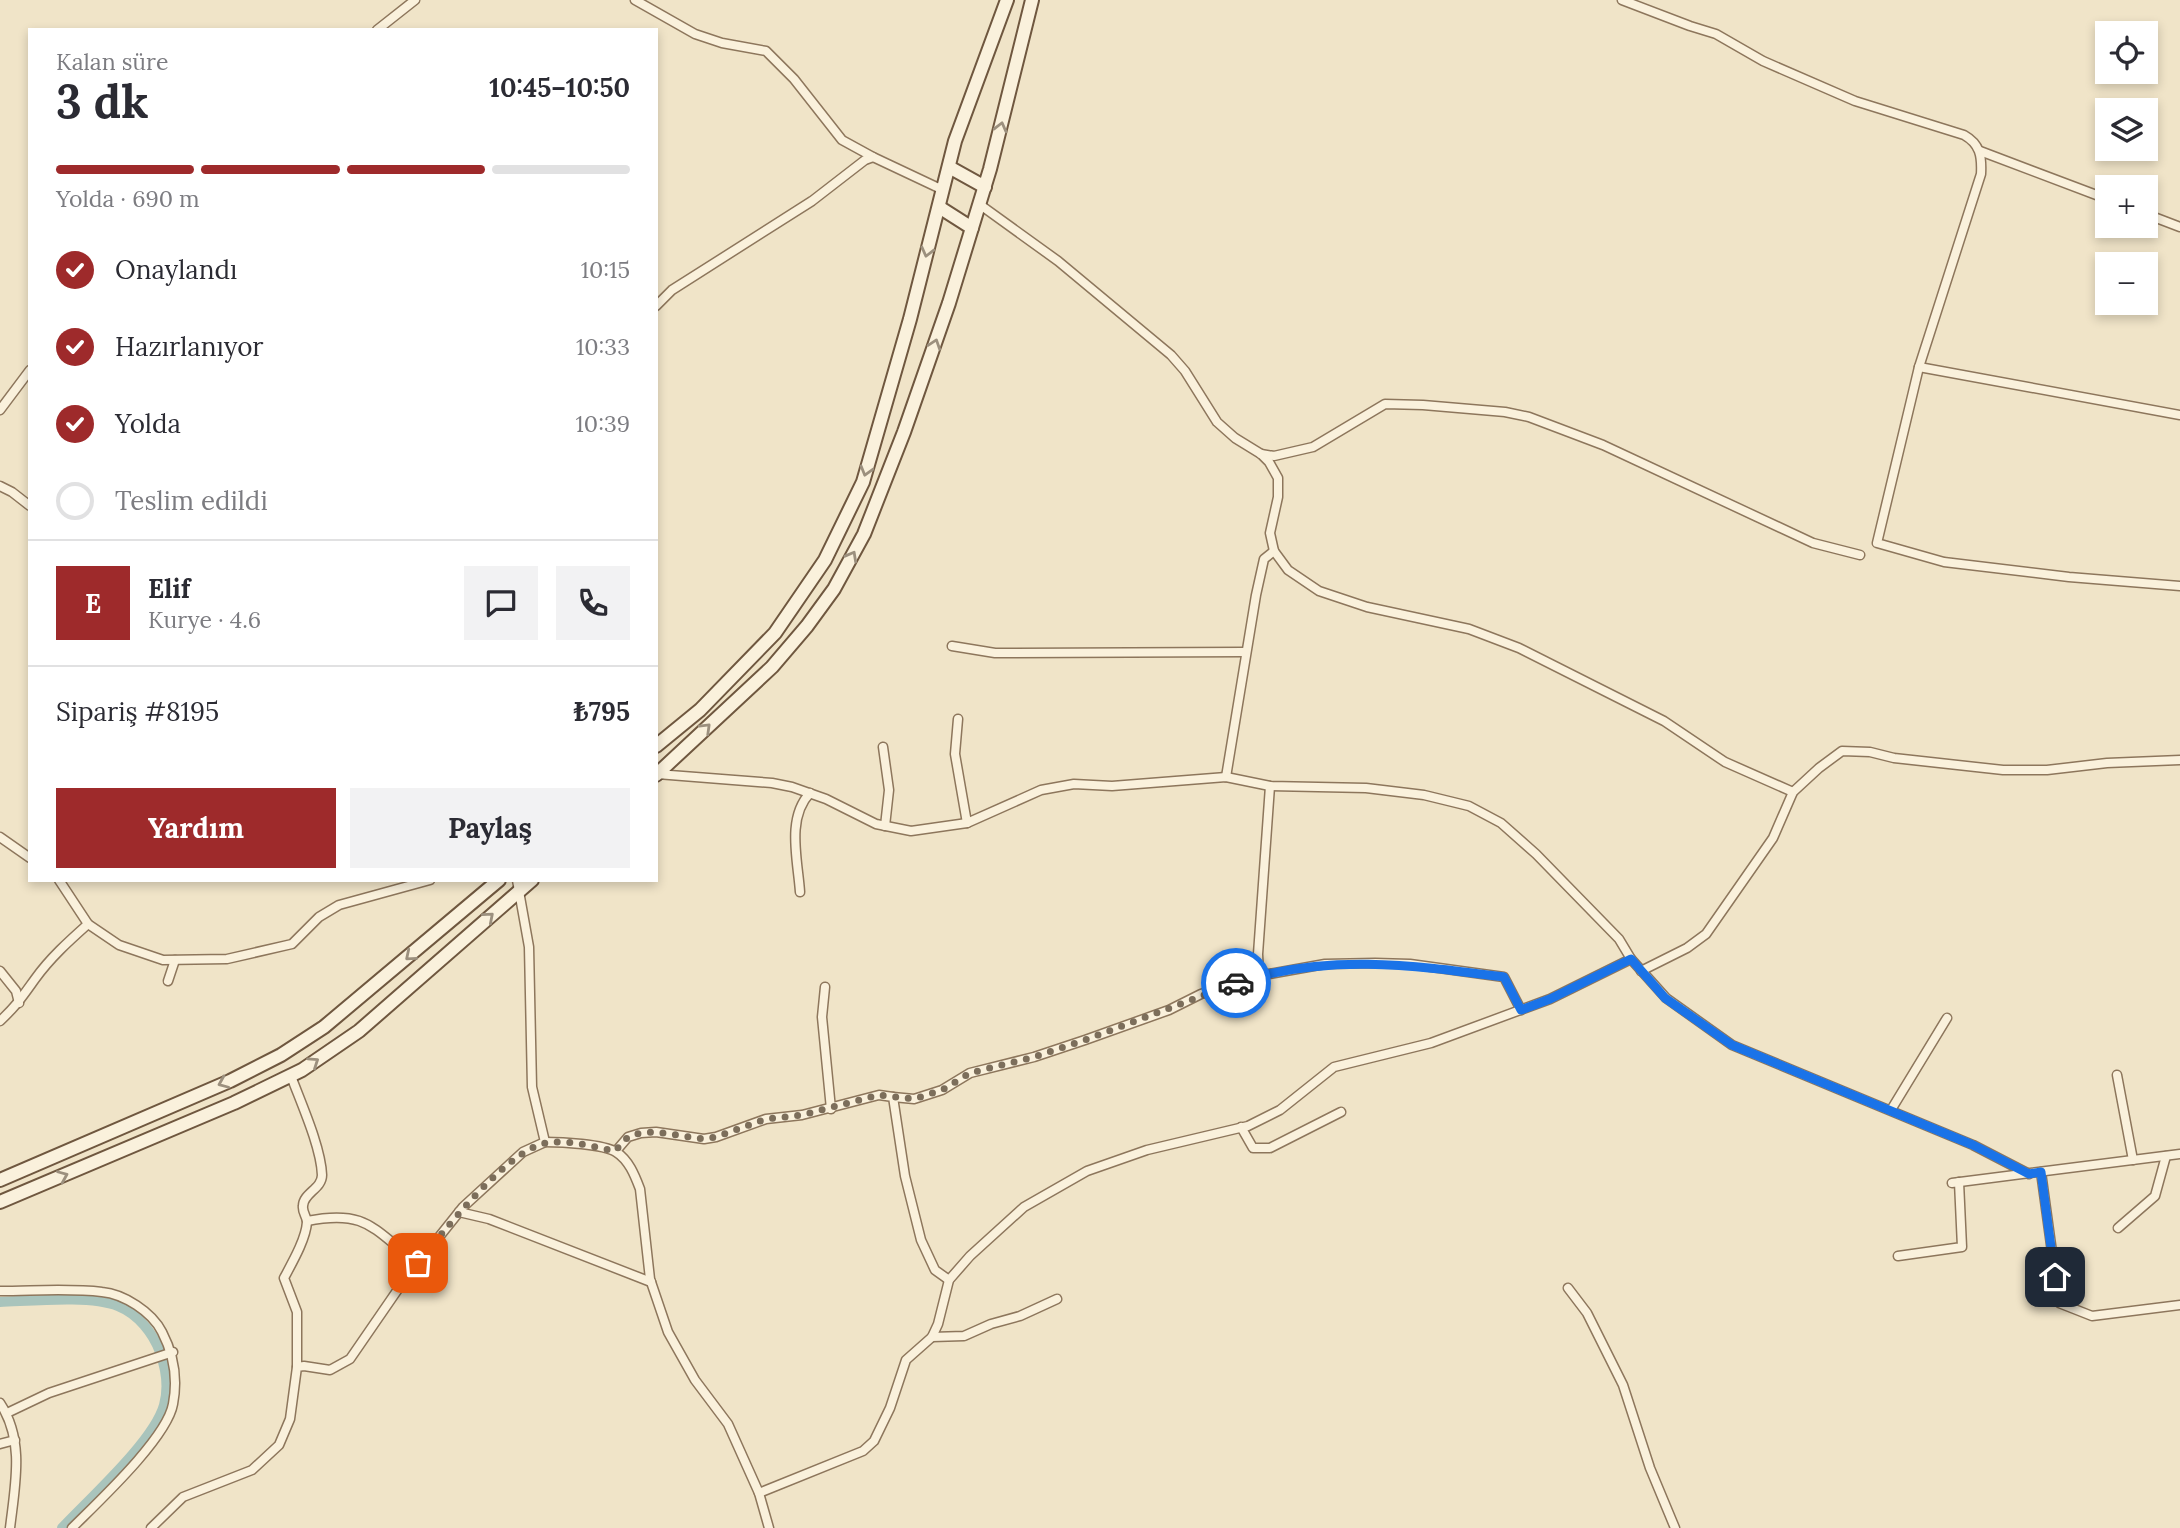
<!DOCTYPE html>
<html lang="tr">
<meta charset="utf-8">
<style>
body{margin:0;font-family:Lora,serif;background:#f2f2f3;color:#2b2b33;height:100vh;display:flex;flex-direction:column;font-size:26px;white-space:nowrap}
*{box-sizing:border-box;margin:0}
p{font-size:23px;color:#7c7c81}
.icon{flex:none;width:38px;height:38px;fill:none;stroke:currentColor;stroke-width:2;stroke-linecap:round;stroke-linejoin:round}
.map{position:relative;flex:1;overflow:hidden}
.details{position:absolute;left:28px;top:28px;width:630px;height:854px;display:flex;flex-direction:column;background:#fff;border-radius:0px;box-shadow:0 4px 10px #0003}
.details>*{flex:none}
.fabs{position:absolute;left:2095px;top:21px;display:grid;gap:14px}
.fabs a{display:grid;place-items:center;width:63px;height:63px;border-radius:0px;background:#fff;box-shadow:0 4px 10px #0003;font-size:35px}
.pin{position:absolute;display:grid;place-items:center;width:60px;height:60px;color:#fff;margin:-30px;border-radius:14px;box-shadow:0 4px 10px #0006}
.courier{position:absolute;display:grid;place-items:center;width:70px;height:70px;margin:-35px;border:5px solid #1a73e8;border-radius:50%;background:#fff;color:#222;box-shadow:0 2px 9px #0007}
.head em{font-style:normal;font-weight:700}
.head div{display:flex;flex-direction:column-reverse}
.head{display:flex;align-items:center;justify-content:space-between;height:119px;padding:0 28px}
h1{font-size:46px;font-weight:700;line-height:52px}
.bar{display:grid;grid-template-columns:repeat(4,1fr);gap:10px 7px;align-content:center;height:84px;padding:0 28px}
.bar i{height:9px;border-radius:5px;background:#e1e1e2}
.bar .selected{background:#9e2a2b}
.bar p{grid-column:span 4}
.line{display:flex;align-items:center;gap:18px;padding:0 28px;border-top:2px solid #e1e1e2}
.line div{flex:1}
.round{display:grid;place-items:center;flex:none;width:74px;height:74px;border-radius:0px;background:#f2f2f3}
ol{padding:0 28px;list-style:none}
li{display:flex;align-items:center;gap:21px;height:77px}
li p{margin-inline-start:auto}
li .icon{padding:7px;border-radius:50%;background:#9e2a2b;color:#fff;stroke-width:4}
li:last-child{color:#7c7c81}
li i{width:38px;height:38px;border:4px solid #e1e1e2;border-radius:50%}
.primary-button{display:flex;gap:14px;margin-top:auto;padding:14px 28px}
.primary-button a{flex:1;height:80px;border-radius:0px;background:#9e2a2b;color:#fff;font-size:28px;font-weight:700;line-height:80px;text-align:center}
.primary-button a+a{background:#f2f2f3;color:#2b2b33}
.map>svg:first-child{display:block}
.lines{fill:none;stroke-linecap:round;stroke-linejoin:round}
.canal{stroke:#a9c4bc;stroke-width:10}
.minor-casing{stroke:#8d765c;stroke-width:11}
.secondary-casing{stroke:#6f573f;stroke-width:16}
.minor{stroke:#faf1dc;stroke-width:8}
.secondary{stroke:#faf1dc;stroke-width:12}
.oneway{stroke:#9c907e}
.done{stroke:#7c6e5b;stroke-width:7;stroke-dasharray:0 12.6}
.route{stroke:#1a73e8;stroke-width:9}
</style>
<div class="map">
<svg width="2180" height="1528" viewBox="0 0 2180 1528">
<rect width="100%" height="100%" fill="#f0e4c8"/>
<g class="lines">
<path class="canal" d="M0 1302C31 1301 90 1295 118 1306 138 1314 153 1333 160 1352 166 1369 169 1387 164 1405 154 1441 89 1499 62 1528"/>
<g class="minor-casing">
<g id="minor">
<path d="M635 0 695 34 722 43 766 51 794 79 842 140 873 157"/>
<path d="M1622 0 1690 26 1716 34 1763 61 1855 101 1964 135C1980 144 1982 156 1981 174L1919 367"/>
<path d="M377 30 415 0"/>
<path d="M1980 151 2107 199"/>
<path d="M979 204 1058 261 1171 355 1185 371 1217 422 1235 438 1261 454 1269 462 1278 478V497L1270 533 1274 551 1288 570 1319 591 1367 607 1469 629 1519 648 1664 721 1725 762 1793 792"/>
<path d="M2146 214 2180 227"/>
<path d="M656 306 672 290 812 201 865 160 873 157 943 190"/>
<path d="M0 410 30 370"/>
<path d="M2180 415 1919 367 1877 543 1944 562 2069 577 2180 586"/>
<path d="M1261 454 1274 456 1313 447 1385 404 1423 405 1505 412 1529 417 1603 445 1813 543 1860 555"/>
<path d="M0 486 12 492 30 506"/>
<path d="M952 646 995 653 1245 652"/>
<path d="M958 719 955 754 967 823"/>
<path d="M883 747 889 790 885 826"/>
<path d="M657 774 772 783 792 787 826 799 876 824 911 831 967 823 1041 790 1074 784 1112 786 1226 777 1270 786 1366 788 1424 795 1469 806 1501 823 1536 854 1619 939 1631 959 1666 998 1732 1045 1973 1145 2029 1174"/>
<path d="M1226 777 1256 595 1264 559 1274 551"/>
<path d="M0 837 30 858"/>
<path d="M59 880 88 924 119 945 163 960 227 959 292 944 319 917 339 905 430 880"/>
<path d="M800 892C798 861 786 818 810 793"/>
<path d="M0 971 16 991 19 1003"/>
<path d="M1641 971 1687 948 1706 934 1773 838 1793 792 1819 768 1842 751 1870 752 1894 758 2003 770H2047L2107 763 2180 760"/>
<path d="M1259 976 1258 954 1270 786"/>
<path d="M168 981 175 960"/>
<path d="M825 987 822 1017 831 1109"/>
<path d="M0 1021C17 1005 22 997 35 979 50 958 69 941 88 924"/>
<path d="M2117 1075 2133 1160"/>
<path d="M291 1076C301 1103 321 1147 322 1175 322 1189 303 1193 303 1206 302 1212 307 1217 307 1222 306 1239 292 1263 284 1278L297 1312V1367"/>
<path d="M893 1097 914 1099 942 1090 970 1073 1034 1057 1085 1040 1169 1010 1201 994 1252 977 1325 964 1375 963 1410 964 1504 977 1521 1010"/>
<path d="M1891 1110 1947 1018"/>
<path d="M1241 1127 1253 1148H1270L1341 1112"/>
<path d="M545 1142C561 1142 603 1144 616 1152 629 1160 635 1176 640 1189L650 1279 668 1332 695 1380 728 1424 759 1493 769 1528"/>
<path d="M616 1151 628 1137 641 1133 656 1132 704 1139 716 1137 766 1119 802 1115 879 1095 893 1097 905 1176 921 1240 935 1270 949 1280"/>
<path d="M2041 1172 2059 1303 2092 1316 2180 1305"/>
<path d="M1952 1183 2180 1154"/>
<path d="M459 1212 489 1219 651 1282"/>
<path d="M307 1221C368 1209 373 1230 418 1263"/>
<path d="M2118 1228 2155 1196 2166 1156"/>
<path d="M1898 1256 1962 1247 1959 1182"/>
<path d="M1568 1288 1587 1313 1623 1385 1650 1468 1675 1528"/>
<path d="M0 1291C33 1291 69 1288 102 1292 124 1294 152 1312 162 1332 174 1355 178 1378 173 1404 167 1438 98 1502 72 1528"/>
<path d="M932 1337 964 1336 991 1324 1020 1316 1057 1299"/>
<path d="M0 1403C25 1441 15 1485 10 1528"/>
<path d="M7 1413 49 1393 173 1352"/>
<path d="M0 1444 15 1440"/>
<path d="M759 1493 863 1451 874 1441 890 1408 906 1360 932 1337 938 1324 949 1280 970 1256 1024 1207 1087 1171 1147 1150 1248 1126 1280 1110 1334 1067 1431 1043 1550 999 1631 959"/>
<path d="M151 1528 183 1497 252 1470 279 1445 290 1419 297 1367 304 1366 330 1370 350 1359 403 1282 463 1207 523 1152 545 1142 532 1087 529 947 517 880"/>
</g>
</g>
<g class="secondary-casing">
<g id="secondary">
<path d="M949 167 985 187"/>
<path d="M939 207 972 228"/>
<path d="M656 746 700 710 775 633 825 560 863 482 910 319 955 141 1007 0"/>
<path d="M656 775 772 667 807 626 834 589 864 534 904 432 949 303 990 169 1032 0"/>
<path d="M0 1180 230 1081 281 1055 324 1027 499 880"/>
<path d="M0 1202 234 1103 302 1070 359 1031 532 880"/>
</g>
</g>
<use href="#minor" class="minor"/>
<use href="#secondary" class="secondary"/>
</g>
<defs><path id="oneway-chevron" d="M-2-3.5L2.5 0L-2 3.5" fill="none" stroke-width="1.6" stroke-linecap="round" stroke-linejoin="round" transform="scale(1.75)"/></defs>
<g class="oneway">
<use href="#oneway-chevron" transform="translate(1001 127) rotate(-76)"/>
<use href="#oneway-chevron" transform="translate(927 252) rotate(104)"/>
<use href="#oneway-chevron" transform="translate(935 344) rotate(-71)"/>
<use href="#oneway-chevron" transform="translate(866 471) rotate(106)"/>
<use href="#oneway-chevron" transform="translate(852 556) rotate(-61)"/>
<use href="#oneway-chevron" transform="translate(706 728) rotate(-44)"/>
<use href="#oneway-chevron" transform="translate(489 917) rotate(-41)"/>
<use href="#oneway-chevron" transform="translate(410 956) rotate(140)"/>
<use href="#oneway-chevron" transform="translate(314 1062) rotate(-34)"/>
<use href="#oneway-chevron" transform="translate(223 1083) rotate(157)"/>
<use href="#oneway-chevron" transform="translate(63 1176) rotate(-23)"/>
</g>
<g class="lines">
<path class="done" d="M418 1263C443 1232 507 1150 546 1143 569 1139 594 1147 615 1151L628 1137 640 1133 656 1132 704 1139 716 1137 766 1119 802 1115 879 1095 914 1099 942 1090 970 1073 1034 1057 1085 1040 1236 983"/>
<path class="route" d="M1236 983C1326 953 1413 965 1504 977L1521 1010 1550 999 1631 959 1665 998 1732 1045 1973 1145 2029 1174 2041 1172 2055 1277"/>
</g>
</svg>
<div class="fabs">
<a><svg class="icon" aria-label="locate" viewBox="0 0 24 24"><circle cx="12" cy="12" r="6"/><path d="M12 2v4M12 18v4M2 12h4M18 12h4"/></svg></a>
<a><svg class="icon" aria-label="layers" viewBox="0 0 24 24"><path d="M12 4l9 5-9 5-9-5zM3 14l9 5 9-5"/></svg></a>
<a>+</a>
<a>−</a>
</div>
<div class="pin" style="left:418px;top:1263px;background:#ea580c"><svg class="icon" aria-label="bag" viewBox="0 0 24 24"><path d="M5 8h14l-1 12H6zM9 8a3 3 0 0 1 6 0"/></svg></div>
<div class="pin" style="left:2055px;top:1277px;background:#1f2937"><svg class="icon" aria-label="home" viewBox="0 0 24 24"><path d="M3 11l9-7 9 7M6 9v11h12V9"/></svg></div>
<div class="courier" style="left:1236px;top:983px"><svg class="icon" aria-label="car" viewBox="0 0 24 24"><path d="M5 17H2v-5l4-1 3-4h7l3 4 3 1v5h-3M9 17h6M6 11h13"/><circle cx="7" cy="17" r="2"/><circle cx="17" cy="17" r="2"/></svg></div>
<section class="details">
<div class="head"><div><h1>3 dk</h1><p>Kalan süre</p></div><em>10:45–10:50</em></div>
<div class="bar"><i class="selected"></i><i class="selected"></i><i class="selected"></i><i></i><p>Yolda · 690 m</p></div>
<ol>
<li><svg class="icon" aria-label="check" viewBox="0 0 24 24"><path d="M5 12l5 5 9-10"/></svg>Onaylandı<p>10:15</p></li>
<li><svg class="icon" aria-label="check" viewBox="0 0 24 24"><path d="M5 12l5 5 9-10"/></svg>Hazırlanıyor<p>10:33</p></li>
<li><svg class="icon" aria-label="check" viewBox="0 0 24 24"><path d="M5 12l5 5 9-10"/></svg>Yolda<p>10:39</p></li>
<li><i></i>Teslim edildi</li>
</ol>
<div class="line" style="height:126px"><b class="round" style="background:#9e2a2b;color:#fff">E</b><div><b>Elif</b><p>Kurye · 4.6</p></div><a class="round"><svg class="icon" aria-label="chat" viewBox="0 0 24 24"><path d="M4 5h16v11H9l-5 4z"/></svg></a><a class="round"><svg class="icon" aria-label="phone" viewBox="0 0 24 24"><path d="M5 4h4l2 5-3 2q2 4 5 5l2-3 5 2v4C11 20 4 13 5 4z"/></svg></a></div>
<div class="line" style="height:91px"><div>Sipariş #8195</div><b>₺795</b></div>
<div class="primary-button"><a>Yardım</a><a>Paylaş</a></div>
</section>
</div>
